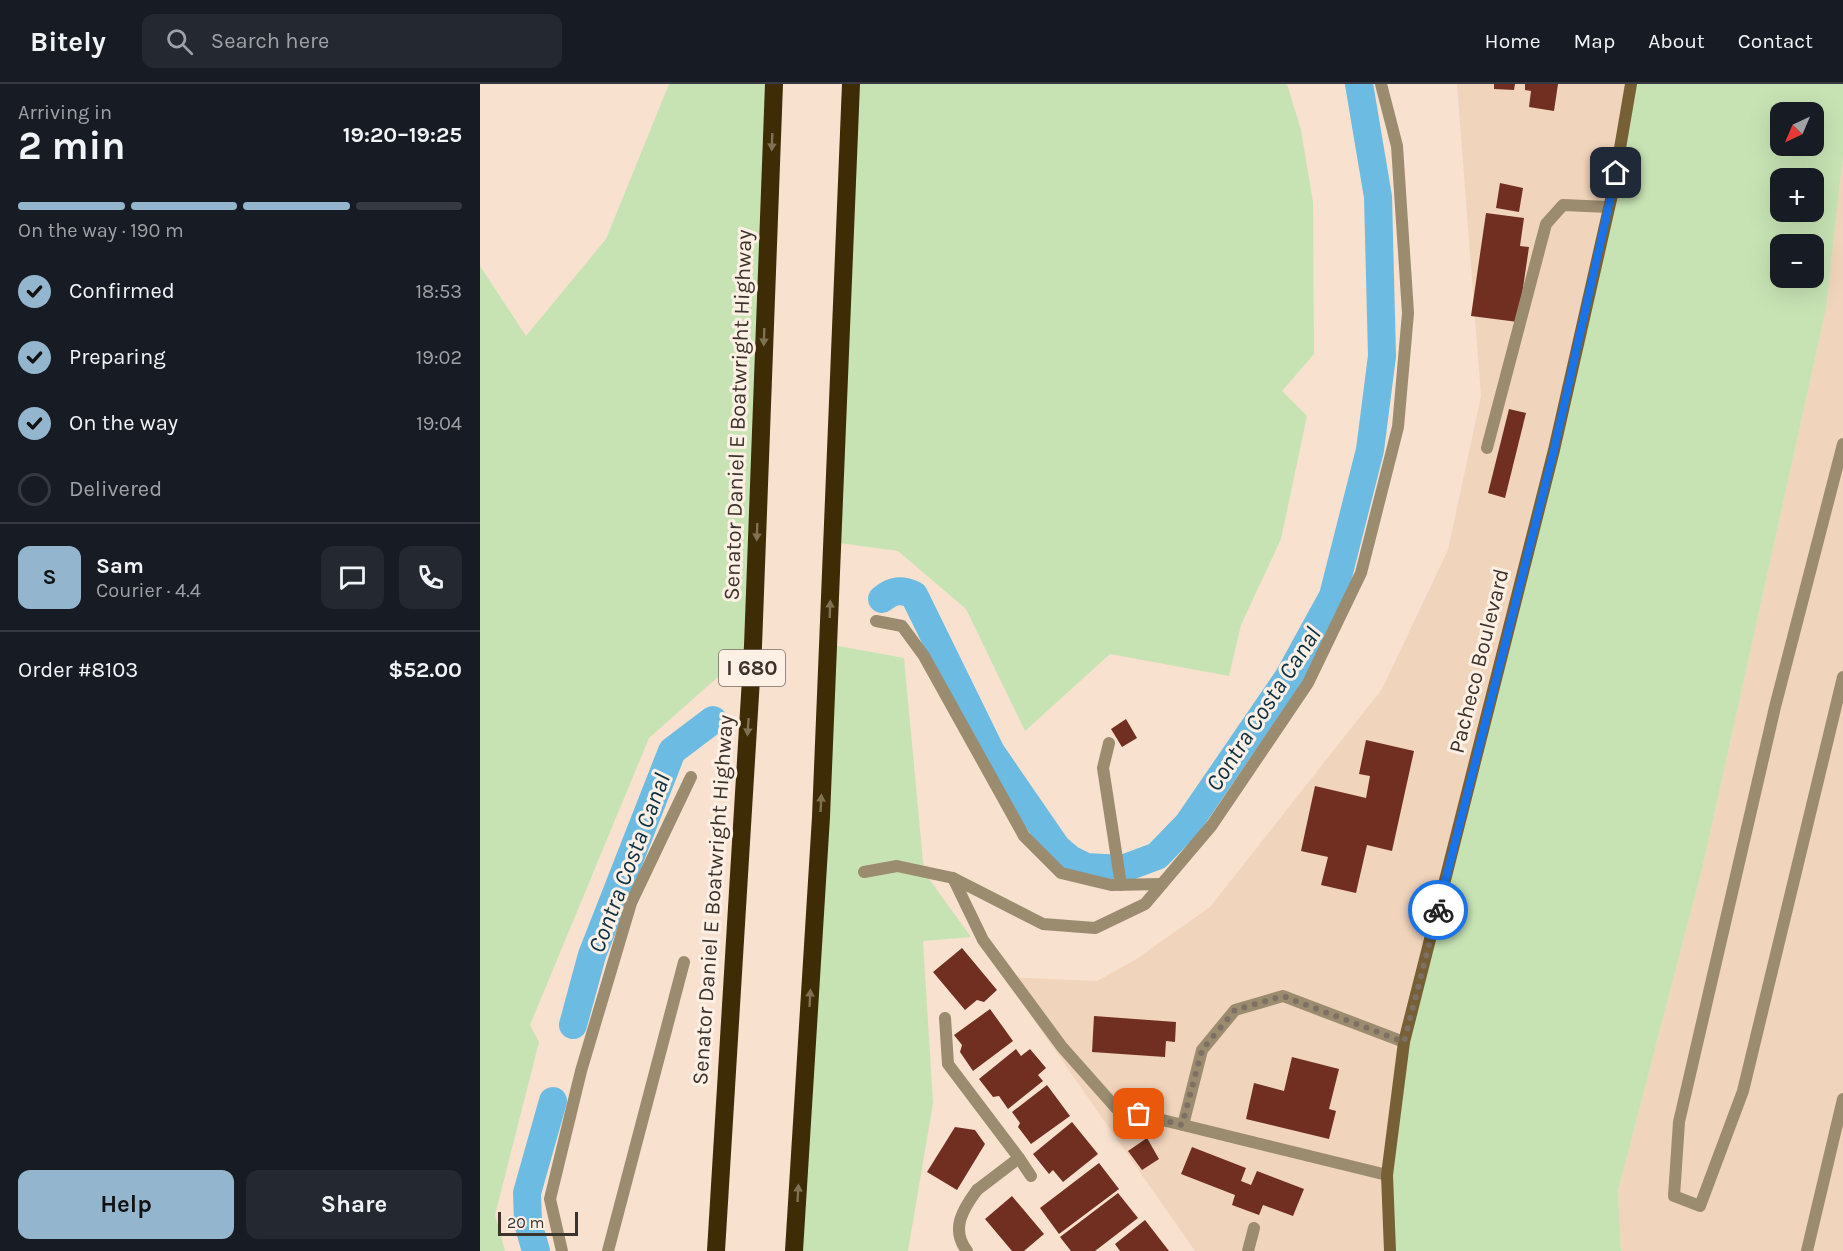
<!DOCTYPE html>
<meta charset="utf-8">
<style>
body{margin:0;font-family:Karla,sans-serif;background:#242831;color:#f1f3f6;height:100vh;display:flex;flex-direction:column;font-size:22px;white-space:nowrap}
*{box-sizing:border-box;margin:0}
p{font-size:20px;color:#9ea1a6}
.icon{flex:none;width:33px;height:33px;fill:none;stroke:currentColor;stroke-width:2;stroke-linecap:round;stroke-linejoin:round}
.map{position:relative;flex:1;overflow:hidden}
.details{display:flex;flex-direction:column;background:#171b24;width:480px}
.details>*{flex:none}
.needle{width:39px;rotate:224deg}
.fabs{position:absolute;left:1290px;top:18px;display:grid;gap:12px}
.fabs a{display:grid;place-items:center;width:54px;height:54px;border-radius:12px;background:#171b24;box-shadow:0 6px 24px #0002;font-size:30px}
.scale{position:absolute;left:18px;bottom:15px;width:80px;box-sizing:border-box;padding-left:6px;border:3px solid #3c332c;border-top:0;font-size:16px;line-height:21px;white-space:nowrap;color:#3c332c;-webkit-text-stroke:4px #fef0e5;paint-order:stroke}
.pin{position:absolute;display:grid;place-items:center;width:51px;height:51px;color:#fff;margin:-26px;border-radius:12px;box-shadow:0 3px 9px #0006}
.courier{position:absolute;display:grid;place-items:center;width:60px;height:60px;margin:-30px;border:4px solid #1a73e8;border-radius:50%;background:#fff;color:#222;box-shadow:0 2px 8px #0007}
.summary em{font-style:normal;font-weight:700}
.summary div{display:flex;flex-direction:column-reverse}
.summary{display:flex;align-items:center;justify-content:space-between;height:102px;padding:0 18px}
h1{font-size:39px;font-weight:700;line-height:45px}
.bar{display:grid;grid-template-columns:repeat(4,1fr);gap:9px 6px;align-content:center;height:72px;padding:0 18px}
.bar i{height:8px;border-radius:4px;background:#363941}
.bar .selected{background:#94b5ce}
.bar p{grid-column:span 4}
.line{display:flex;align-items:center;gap:15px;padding:0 18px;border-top:2px solid #363941}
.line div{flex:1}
.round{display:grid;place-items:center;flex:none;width:63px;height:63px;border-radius:12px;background:#242831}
ol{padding:0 18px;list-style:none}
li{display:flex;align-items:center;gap:18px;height:66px}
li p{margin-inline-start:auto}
li .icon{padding:6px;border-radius:50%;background:#94b5ce;color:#111;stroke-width:4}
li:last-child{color:#9ea1a6}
li i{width:33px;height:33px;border:3px solid #363941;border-radius:50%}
.cta{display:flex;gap:12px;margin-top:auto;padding:12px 18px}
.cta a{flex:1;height:69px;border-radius:12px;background:#94b5ce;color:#111;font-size:24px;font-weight:700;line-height:69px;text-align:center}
.cta a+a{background:#242831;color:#f1f3f6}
header{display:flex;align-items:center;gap:36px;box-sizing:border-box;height:84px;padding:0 30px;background:#171b24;border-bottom:2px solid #363941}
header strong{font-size:28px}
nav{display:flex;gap:33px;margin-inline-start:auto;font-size:21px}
.search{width:420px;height:54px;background:#242831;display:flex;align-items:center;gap:15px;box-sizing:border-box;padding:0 21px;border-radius:12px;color:#9ea1a6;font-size:22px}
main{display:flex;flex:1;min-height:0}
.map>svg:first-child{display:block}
.built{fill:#f1d4bc}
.green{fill:#c7e3b4;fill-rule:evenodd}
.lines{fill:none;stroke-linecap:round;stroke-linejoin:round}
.canal{stroke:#6cbbe3;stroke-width:28}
.building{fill:#712f21}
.service{stroke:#9b8c70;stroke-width:12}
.minor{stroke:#9b8c70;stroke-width:12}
.secondary{stroke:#776036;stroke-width:12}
.motorway{stroke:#3d2c05;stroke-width:18}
.oneway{fill:#817153}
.done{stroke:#7e7065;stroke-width:6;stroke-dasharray:0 10.8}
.route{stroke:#1a73e8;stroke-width:8}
.labels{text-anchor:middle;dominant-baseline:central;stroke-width:6;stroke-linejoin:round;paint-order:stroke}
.shield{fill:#fef0e5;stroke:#766c64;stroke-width:1.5}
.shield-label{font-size:21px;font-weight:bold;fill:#3c332c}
.street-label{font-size:22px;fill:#3c332c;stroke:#fef0e5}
.water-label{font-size:24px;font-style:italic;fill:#0b3041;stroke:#fef0e5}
</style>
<header>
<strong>Bitely</strong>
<div class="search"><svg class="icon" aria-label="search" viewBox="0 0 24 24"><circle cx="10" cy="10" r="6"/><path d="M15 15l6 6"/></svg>Search here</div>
<nav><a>Home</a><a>Map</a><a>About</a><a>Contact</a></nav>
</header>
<main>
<section class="details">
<div class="summary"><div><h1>2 min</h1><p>Arriving in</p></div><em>19:20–19:25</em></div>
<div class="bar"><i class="selected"></i><i class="selected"></i><i class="selected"></i><i></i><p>On the way · 190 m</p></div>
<ol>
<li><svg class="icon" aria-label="check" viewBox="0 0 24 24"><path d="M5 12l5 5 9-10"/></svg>Confirmed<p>18:53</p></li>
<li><svg class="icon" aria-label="check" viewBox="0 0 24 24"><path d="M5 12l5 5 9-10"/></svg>Preparing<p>19:02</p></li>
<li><svg class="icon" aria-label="check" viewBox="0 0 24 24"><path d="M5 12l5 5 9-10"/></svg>On the way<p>19:04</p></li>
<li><i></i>Delivered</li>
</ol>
<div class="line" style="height:108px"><b class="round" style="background:#94b5ce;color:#111">S</b><div><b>Sam</b><p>Courier · 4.4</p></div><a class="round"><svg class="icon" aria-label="chat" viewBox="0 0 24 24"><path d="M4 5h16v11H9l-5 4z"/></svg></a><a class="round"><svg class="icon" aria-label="phone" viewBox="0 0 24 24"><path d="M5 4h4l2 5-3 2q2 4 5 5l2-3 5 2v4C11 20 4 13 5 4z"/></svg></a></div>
<div class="line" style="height:78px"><div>Order #8103</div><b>$52.00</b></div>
<div class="cta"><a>Help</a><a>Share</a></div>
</section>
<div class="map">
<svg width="1363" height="1167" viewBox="0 0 1363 1167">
<rect width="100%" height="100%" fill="#f8e1cf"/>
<g class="built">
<path d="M977 0H1151L910 1167H715L524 893 617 897 655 876 730 823 902 605 968 466 1001 312Z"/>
<path d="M1363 72V1167H1141L1138 1107 1223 781 1346 225Z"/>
</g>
<g class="green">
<path d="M189 0H294L273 562 169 654 50 941 59 958 15 1131 25 1167H0V182L46 252 126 155Z"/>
<path d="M371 0H807L821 46 833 118 834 270 802 307 827 332 801 455 761 541 749 592 630 570 545 647 486 525 418 467 352 458Z"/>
<path d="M1154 0H1363V72L1346 225 1223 781 1138 1107 1141 1167H910L907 1091 924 958 1074 366ZM1300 28H1334V62H1300ZM1300 94H1334V128H1300ZM1300 160H1334V194H1300Z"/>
<path d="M348 560 424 574 444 788 491 853 443 857 453 1019 428 1167H314Z"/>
</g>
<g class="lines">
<g class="canal">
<path d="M402 515C413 506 421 505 434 511L511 668 577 764 590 775 606 783 642 785 677 772 708 740 808 594 853 512 890 366 902 272 898 113 879 0"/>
<path d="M93 941 112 871 192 667 233 636"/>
<path d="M56 1167 48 1139 47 1109 73 1017"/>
</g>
</g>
<g class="building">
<path d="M1014 0H1035L1034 6 1014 5Z"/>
<path d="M1045 0H1078L1074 27 1049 23 1051 7 1045 6Z"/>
<path d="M1020 99 1043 104 1039 128 1016 124Z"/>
<path d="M1006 129 1044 134 1040 162 1049 163 1038 238 991 232Z"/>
<path d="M1029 325 1046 329 1025 414 1008 409Z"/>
<path d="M646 635 657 654 642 663 631 645Z"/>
<path d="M886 656 934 667 912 767 887 761 876 809 841 801 848 773 821 767 835 702 886 714 890 692 879 690Z"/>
<path d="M482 864 517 906 504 918 497 916 485 926 453 888Z"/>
<path d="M510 925 533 957 493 987 480 968 482 961 474 951Z"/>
<path d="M614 932 696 938 695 958 686 957 685 973 612 968Z"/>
<path d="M536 965 541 972 550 965 566 984 558 991 563 997 528 1025 519 1012 513 1013 499 995Z"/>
<path d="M812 973 859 985 849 1025 856 1027 849 1055 766 1035 774 999 804 1007Z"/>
<path d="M567 1001 590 1032 551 1060 538 1043 540 1039 532 1028Z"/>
<path d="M592 1038 618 1070 583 1098 573 1086 569 1090 553 1070Z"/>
<path d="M475 1043 495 1046 505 1060 477 1106 447 1088Z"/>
<path d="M667 1054 679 1075 662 1086 648 1067Z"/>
<path d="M712 1063 766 1084 761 1097 771 1101 777 1087 824 1105 813 1132 783 1121 779 1131 752 1121 755 1111 701 1090Z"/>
<path d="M619 1079 639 1105 579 1150 560 1124Z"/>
<path d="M638 1109 658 1134 615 1167H591L580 1153Z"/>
<path d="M532 1112 564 1150 544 1167H532L505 1135Z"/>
<path d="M665 1136 689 1167H640L635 1160Z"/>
</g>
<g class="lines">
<g class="service">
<path d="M1363 360 1295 623 1199 1038 1194 1112 1220 1122 1263 1007 1363 593"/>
<path d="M1007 364 1066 140 1083 121 1129 123"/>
<path d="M396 537 422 542 444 572 544 752 581 789 631 801 682 800"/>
<path d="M629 659 623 684 641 801"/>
<path d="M384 788 417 782 473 794"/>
<path d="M465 934 468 980 539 1074 497 1106"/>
<path d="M703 1041 637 1025 582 963 503 856 473 794 563 840 615 844 665 820 732 741 828 599 881 489 918 343 928 229 917 62 901 0"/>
<path d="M539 1074 551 1092"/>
<path d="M907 1091 703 1041 722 966 755 926 803 912 924 958"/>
<path d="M82 1167 70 1115 101 987 151 819 211 693"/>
<path d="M128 1167 204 878"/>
<path d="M768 1167 774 1144"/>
</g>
<g class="minor">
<path d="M487 1167C470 1145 483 1125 497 1106"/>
<path d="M1327 1167 1363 1015"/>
</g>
<path class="secondary" d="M910 1167 907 1091 924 958 1074 366 1132 111 1151 0"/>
<g class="motorway">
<path d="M236 1167 273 562 294 0"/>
<path d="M314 1167 341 733 371 0"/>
</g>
</g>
<defs><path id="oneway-solid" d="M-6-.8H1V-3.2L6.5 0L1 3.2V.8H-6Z" transform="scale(1.5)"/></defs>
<g class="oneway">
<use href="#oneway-solid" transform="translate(292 58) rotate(92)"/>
<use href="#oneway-solid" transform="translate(284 253) rotate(92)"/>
<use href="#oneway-solid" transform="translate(277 448) rotate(92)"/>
<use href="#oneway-solid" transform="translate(350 525) rotate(-88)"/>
<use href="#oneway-solid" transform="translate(268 643) rotate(94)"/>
<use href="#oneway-solid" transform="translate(341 719) rotate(-87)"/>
<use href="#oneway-solid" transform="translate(330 914) rotate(-87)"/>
<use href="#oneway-solid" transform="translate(318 1109) rotate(-87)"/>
</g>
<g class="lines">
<path class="done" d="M659 1030 702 1041 722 966 755 926 803 912 924 958 958 826"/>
<path class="route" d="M958 826 1074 366 1136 89"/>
</g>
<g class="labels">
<rect class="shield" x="239" y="566" width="66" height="36" rx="4.5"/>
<g class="shield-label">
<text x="272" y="584">I 680</text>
</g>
<g class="street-label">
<text transform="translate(258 331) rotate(-88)">Senator Daniel E Boatwright Highway</text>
<text transform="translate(999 577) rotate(-76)">Pacheco Boulevard</text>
<text transform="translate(233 816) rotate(-86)">Senator Daniel E Boatwright Highway</text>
</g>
<g class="water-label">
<text transform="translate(783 625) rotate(-57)">Contra Costa Canal</text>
<text transform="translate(149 779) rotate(-69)">Contra Costa Canal</text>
</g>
</g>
</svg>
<div class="fabs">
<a><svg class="needle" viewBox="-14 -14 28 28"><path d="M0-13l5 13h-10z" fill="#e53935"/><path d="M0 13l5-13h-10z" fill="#9ea1a6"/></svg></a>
<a>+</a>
<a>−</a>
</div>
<div class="scale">20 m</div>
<div class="pin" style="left:659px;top:1030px;background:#ea580c"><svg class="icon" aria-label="bag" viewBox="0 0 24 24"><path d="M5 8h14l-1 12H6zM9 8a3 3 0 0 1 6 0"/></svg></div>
<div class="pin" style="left:1136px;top:89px;background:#1f2937"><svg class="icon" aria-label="home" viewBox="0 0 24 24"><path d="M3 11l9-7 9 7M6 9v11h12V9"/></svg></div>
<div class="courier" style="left:958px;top:826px"><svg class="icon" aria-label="bike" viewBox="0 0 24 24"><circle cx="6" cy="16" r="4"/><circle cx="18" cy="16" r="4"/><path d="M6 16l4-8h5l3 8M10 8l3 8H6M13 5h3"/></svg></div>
</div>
</main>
